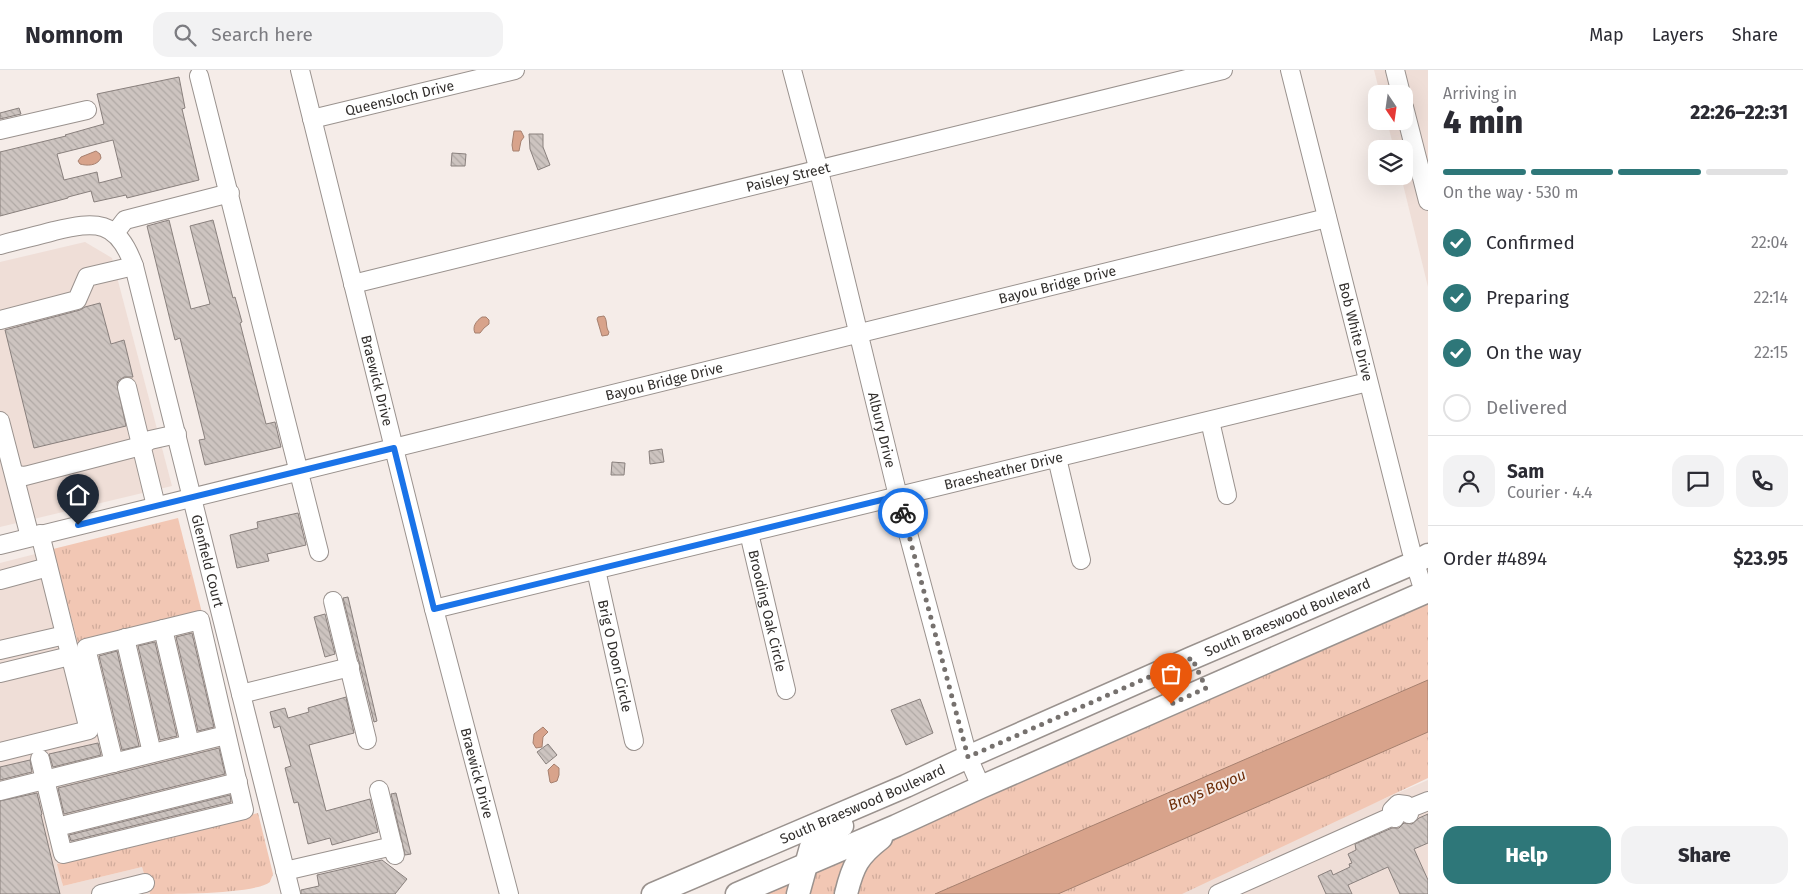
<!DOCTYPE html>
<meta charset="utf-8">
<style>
body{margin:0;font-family:"Fira Sans",sans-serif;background:#f2f2f3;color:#2b2b33;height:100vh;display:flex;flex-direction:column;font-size:19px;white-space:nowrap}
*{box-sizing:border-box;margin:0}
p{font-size:16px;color:#7c7c81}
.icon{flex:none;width:28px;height:28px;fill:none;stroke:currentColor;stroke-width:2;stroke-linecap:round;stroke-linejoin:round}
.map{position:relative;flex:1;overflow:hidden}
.sheet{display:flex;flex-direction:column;background:#fff;width:375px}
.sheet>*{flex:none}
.needle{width:32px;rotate:167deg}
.buttons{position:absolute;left:1368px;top:15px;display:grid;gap:10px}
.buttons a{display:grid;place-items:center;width:45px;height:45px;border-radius:10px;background:#fff;box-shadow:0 5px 20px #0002;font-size:25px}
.pin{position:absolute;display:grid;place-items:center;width:42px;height:42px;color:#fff;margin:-51px -21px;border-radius:50% 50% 50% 0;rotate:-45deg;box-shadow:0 0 5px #0007}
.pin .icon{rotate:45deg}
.courier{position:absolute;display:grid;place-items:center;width:50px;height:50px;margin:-25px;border:4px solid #1a73e8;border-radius:50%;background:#fff;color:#222;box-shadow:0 1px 6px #0007}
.headline em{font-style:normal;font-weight:800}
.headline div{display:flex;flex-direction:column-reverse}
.headline{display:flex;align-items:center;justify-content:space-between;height:85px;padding:0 15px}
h1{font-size:32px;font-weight:800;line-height:38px}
.bar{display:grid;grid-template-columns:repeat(4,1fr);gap:8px 5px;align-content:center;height:60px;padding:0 15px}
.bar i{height:6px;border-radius:4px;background:#e1e1e2}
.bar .active{background:#2e7779}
.bar p{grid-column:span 4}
.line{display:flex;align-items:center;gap:12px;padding:0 15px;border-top:1px solid #e1e1e2}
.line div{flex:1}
.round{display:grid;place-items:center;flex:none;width:52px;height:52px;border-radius:15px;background:#f2f2f3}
ol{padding:0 15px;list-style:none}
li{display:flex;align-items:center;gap:15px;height:55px}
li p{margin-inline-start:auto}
li .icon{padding:5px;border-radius:50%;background:#2e7779;color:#fff;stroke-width:4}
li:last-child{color:#7c7c81}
li i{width:28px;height:28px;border:2px solid #e1e1e2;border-radius:50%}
.primary-button{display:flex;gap:10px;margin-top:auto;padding:10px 15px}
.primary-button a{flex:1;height:58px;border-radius:15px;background:#2e7779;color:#fff;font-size:20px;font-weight:800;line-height:58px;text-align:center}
.primary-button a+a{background:#f2f2f3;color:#2b2b33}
header{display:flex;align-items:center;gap:30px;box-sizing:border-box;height:70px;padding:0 25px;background:#fff;border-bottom:1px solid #e1e1e2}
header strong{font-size:24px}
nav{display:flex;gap:28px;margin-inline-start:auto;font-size:18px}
.search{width:350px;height:45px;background:#f2f2f3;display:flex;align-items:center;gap:12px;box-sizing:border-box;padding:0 18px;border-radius:15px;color:#7c7c81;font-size:19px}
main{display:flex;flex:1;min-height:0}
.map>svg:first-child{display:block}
.built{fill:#efded7}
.grass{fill:url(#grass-tufts)}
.water{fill:#d8a38b;stroke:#a6806f}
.building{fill:url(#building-back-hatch);stroke:#89807d;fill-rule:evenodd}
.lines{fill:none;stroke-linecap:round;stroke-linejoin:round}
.minor-casing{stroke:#9a928e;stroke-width:20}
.major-casing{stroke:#9a928e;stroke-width:25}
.minor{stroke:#fff;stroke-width:18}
.major{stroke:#fff;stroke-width:22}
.done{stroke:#76716e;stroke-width:5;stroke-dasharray:0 9}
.route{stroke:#1a73e8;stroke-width:6}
.labels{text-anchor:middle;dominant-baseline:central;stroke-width:4;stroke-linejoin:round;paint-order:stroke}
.street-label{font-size:14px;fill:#322f2d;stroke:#f5ece8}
.water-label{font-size:15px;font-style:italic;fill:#6c2c07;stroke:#f5ece8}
</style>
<header>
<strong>Nomnom</strong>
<div class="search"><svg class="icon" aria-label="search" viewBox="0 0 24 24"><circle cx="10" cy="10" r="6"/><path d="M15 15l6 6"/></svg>Search here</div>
<nav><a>Map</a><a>Layers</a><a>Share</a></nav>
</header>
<main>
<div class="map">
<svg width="1428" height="824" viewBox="0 0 1428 824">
<defs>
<pattern id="grass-tufts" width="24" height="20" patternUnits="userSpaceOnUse" patternTransform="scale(1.25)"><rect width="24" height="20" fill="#f2c7b4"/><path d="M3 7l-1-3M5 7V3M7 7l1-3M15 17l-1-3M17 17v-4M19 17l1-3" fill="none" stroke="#d0ab9b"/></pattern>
<pattern id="building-back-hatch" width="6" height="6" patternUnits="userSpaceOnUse" patternTransform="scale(1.25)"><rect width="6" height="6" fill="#cdc4c0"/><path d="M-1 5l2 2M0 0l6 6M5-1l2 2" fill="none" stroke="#b0a9a5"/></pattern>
</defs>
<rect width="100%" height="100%" fill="#f5ece8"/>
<g class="built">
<path d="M1374 0H1428V217L1401 106H1404V79H1394L1387 51H1404V24H1380Z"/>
<path d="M85 172 112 188 172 416 0 457V192Z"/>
<path d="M51 480 75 573 202 543 249 745 62 813 63 816 142 797 150 824H0V493Z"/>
<path d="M1428 710V824H1162Z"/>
</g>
<g class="grass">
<path d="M178 448 202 543 78 574 53 479Z"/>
<path d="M1428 534V708L1182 824H759L969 735Z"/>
<path d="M258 743 273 804C273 805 270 811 270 812 255 824 174 824 150 824L142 797 63 816 57 794Z"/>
</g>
<g class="water">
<path d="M514 61H521L524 67 521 71 519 81H513L512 75Z"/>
<path d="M96 81 100 84 101 88C97 96 87 96 80 94L78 91 81 87Z"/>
<path d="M604 246C608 251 605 257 609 262L608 265 602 266 597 249 598 247Z"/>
<path d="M482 247H486L489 250V254L484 258 480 263H475C472 257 476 251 482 247Z"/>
<path d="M1428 610V662L1058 824H935Z"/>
<path d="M543 657 548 662 543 667 542 677 536 678 533 673 534 664Z"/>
<path d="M554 694 559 698V705L557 711 551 713 550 712 548 700Z"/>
</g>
<g class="building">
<path d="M179 7 185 38 182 39 199 110 127 128 126 125 94 132 91 121 68 127V128L0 146V82L66 66 65 65 104 54 97 24ZM113 70 122 107 99 113 97 102 64 110 57 84Z"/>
<path d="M19 38 21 44 0 49V43Z"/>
<path d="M529 64H543V77L550 95 538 100 530 79Z"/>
<path d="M452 83 466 84 465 96H451Z"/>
<path d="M169 150 191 239 210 234 190 156 213 150 233 228 235 227 242 252 240 253 266 354 275 352 281 377 205 395 199 370 205 369 180 268 175 270 147 156Z"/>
<path d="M100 233 111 274 124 270 133 307H124L118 311 117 314 126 356 34 378 5 260 80 240 85 237Z"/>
<path d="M662 379 664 392 650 394 649 381Z"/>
<path d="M612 392 625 393 624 405H611Z"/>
<path d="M298 443 306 475 267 484 269 491 237 498 230 465 258 458 257 452Z"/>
<path d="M348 527 377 651 374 652 343 528Z"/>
<path d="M325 544 335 584 325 587 314 547Z"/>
<path d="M192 563 214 657 198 661 176 567Z"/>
<path d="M155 572 177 666 160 670 138 576Z"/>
<path d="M117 581 139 676 122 680 99 586Z"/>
<path d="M346 627 354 663 309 675 326 741 370 729 378 762 332 775 330 768 308 774 298 732 294 733 285 698 291 696 280 656 274 658 270 642 285 638 288 648 309 642 308 638Z"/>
<path d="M920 629 933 663 906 675 891 640Z"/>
<path d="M98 673 101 685 53 697 49 684Z"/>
<path d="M548 674 557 685 546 694 537 682Z"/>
<path d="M219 678 225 704 64 744 58 718Z"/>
<path d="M30 690 32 702 0 710V697Z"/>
<path d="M37 723 42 744 41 745 60 824H0V731Z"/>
<path d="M396 723 411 784 405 785 391 724Z"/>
<path d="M230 725 231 732 71 771 69 765Z"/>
<path d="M1428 744V773L1414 779 1428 810V824H1400L1388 797 1348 815 1352 824H1326L1318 806 1331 800 1333 805 1350 797 1349 794 1352 793 1348 784 1356 780 1355 774 1392 758H1399L1404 753 1412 754 1419 748Z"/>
<path d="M382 790 407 809 395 824H301V820L319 816 317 805Z"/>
</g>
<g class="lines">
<g class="minor-casing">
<g id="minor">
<path id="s1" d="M300 0 434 539 509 824"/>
<path id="s2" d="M792 0 819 101 898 426 968 687 981 717"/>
<path id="s3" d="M1290 0 1411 480 1424 522"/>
<path d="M1395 0 1401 24"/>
<path d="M199 6 319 482"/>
<path d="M1404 37 1428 131"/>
<path id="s4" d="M312 49 515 0"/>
<path d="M0 60 87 40"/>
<path d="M115 163 125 150 230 123"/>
<path id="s5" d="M0 175C18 170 36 166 54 161 96 151 117 149 134 196L291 824"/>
<path id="s6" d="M353 214 1223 0"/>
<path d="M0 250 77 230 87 207 134 196"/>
<path d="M127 317 156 436"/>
<path d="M0 351 30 467"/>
<path d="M1210 351 1227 425"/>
<path d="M1057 388 1081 490"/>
<path d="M15 405 25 406 141 376 150 370 177 364"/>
<path id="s7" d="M749 463 786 620"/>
<path id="s8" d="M0 475 1327 148"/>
<path id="s9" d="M596 500 634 671"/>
<path d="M0 510 48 497"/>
<path d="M333 531 367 670"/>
<path id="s10" d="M434 539 1368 312"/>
<path d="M163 559 190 674"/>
<path d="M125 568 152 683"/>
<path d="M0 580 65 565"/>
<path d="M0 603 70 586"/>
<path d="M241 624 350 597"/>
<path d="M0 682 89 660 40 464"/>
<path d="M40 689 63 784 244 740 200 550 86 578 114 693"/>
<path d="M379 720 395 785"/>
<path d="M0 721 226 665"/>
<path d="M1408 739 1428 731"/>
<path d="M1395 748 1392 740 1398 734 1406 735 1408 739 1409 744"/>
<path d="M57 757 238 712"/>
<path d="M285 801 393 776"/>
<path d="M101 824 145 813"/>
<path d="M1218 824 1393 746"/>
</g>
</g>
<g class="major-casing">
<g id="major">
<path id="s11" d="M653 824 906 716 968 687 1192 588 1414 493 1428 485"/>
<path d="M737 824 896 756 981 717 1428 521"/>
<path d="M798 824 811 777 827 763 842 756"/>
<path d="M846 824C853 795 858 786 881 768"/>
</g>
</g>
<use href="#minor" class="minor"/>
<use href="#major" class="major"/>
</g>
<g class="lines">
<path class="done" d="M903 443 968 687 1192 588 1206 618 1171 634"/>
<path class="route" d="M78 455 394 378 434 539 898 426 903 443"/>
</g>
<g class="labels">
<g class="street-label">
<text stroke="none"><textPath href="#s4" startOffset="90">Queensloch Drive</textPath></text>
<text stroke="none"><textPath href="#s6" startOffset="448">Paisley Street</textPath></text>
<text stroke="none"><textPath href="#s8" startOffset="1089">Bayou Bridge Drive</textPath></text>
<text stroke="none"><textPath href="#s3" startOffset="270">Bob White Drive</textPath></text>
<text stroke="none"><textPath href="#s1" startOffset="320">Braewick Drive</textPath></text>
<text stroke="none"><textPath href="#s8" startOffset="684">Bayou Bridge Drive</textPath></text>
<text stroke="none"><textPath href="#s2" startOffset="371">Albury Drive</textPath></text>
<text stroke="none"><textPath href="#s10" startOffset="586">Braesheather Drive</textPath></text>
<text stroke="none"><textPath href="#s5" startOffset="461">Glenfield Court</textPath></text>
<text stroke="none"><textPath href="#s7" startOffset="80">Brooding Oak Circle</textPath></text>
<text stroke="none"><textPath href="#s11" startOffset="692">South Braeswood Boulevard</textPath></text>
<text stroke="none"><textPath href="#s9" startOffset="88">Brig O Doon Circle</textPath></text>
<text stroke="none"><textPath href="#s1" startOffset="725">Braewick Drive</textPath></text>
<text stroke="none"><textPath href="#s11" startOffset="228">South Braeswood Boulevard</textPath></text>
</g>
<g class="water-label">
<text transform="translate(1207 720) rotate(-23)">Brays Bayou</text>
</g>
</g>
</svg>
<div class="buttons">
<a><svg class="needle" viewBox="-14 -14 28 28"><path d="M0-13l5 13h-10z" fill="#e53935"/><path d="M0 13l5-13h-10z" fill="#7c7c81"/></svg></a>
<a><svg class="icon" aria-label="layers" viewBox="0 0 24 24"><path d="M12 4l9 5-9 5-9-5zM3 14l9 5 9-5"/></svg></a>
</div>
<div class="pin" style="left:1171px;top:634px;background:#ea580c"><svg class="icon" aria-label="bag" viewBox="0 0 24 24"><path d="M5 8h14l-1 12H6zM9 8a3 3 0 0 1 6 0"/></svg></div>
<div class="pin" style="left:78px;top:455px;background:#1f2937"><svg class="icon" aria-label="home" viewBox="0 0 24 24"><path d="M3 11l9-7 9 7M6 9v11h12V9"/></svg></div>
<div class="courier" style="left:903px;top:443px"><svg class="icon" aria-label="bike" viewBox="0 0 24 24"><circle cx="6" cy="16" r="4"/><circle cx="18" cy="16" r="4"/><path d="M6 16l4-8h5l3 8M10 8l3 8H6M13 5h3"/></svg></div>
</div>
<section class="sheet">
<div class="headline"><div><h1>4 min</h1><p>Arriving in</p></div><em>22:26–22:31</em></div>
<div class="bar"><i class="active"></i><i class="active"></i><i class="active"></i><i></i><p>On the way · 530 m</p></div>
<ol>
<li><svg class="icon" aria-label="check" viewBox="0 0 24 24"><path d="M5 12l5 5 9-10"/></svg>Confirmed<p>22:04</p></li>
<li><svg class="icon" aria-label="check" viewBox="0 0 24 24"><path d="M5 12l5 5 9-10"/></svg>Preparing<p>22:14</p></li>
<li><svg class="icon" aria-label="check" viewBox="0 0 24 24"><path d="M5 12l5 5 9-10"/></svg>On the way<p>22:15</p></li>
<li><i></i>Delivered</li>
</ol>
<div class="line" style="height:90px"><a class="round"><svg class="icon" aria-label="person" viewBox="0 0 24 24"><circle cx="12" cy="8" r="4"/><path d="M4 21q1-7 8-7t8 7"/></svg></a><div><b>Sam</b><p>Courier · 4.4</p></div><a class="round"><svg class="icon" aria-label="chat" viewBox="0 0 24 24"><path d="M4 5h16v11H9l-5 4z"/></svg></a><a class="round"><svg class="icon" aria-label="phone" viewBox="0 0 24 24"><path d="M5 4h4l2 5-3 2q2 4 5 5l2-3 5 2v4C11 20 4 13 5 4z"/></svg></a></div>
<div class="line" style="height:65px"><div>Order #4894</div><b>$23.95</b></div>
<div class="primary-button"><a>Help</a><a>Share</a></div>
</section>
</main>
